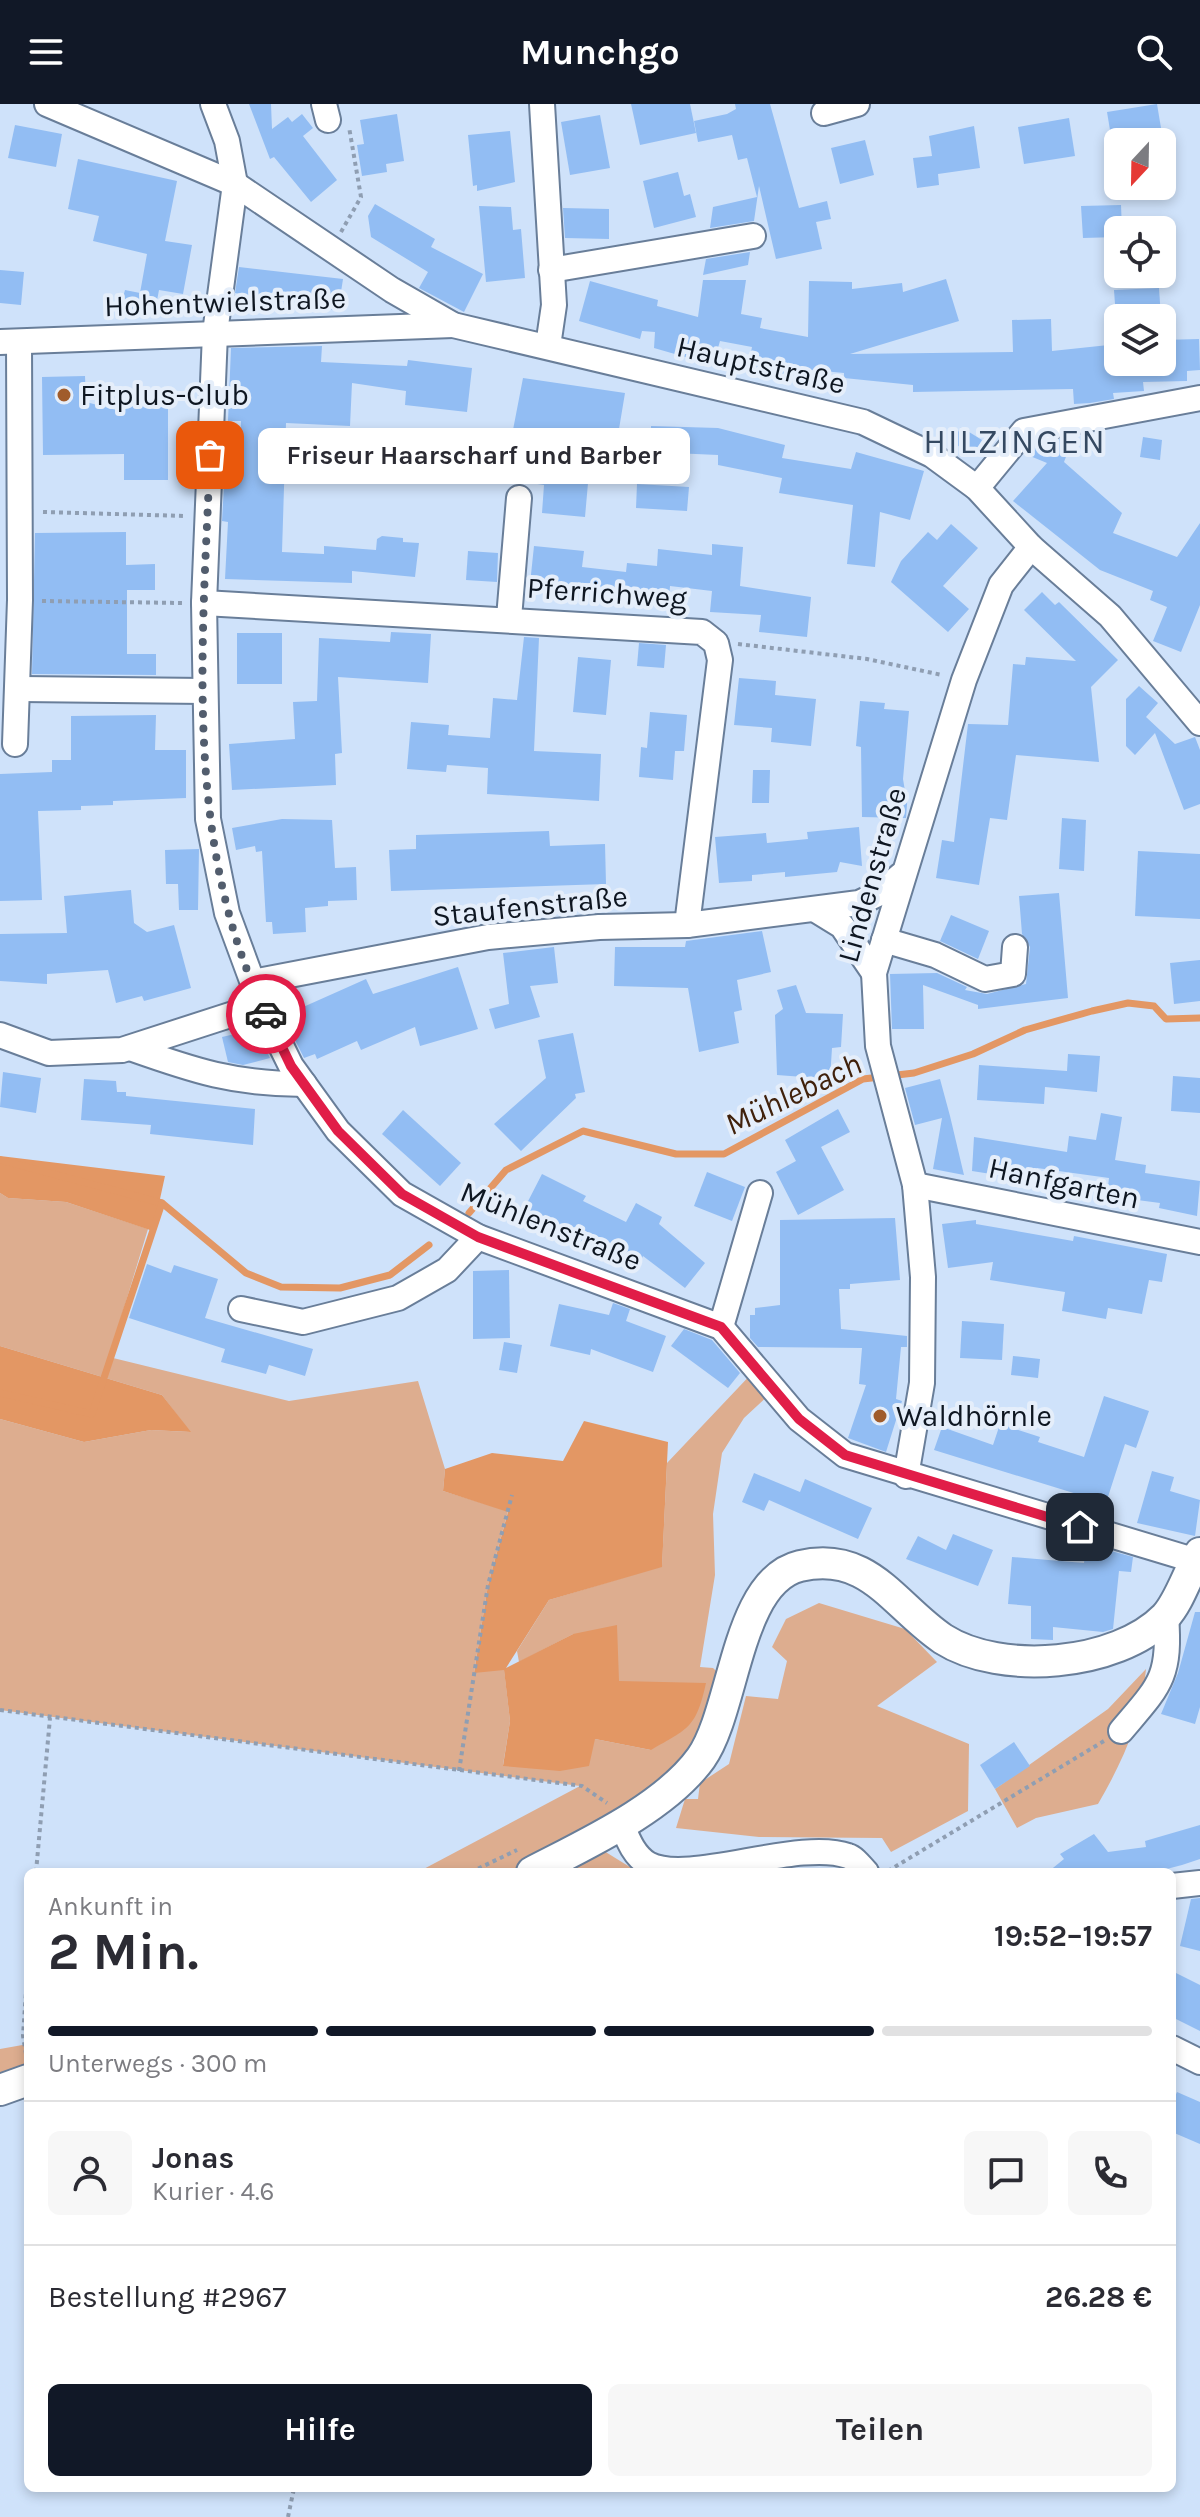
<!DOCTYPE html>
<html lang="de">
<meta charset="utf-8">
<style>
body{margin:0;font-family:Karla,sans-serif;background:#f7f7f7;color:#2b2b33;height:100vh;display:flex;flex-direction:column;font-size:30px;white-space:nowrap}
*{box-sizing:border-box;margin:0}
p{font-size:26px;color:#7c7c81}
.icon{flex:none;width:44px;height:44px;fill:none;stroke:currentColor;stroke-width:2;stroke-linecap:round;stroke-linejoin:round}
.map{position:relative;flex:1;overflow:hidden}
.details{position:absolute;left:24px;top:1764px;width:1152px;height:624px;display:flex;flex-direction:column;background:#fff;border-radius:12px;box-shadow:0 4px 12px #0003}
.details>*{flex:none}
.needle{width:52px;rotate:202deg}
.controls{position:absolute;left:1104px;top:24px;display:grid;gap:16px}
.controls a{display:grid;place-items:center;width:72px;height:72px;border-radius:12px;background:#fff;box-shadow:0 4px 12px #0003;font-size:40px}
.pin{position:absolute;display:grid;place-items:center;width:68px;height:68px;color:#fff;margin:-34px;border-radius:16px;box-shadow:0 4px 12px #0006}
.courier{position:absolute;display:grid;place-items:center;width:80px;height:80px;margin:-40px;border:6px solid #e11d48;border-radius:50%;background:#fff;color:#222;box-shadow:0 2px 10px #0007}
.bubble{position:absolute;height:56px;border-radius:12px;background:#fff;box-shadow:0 4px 12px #0003;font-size:26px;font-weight:700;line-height:56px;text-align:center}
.head em{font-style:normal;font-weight:700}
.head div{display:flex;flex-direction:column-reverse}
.head{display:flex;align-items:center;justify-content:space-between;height:136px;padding:0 24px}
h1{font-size:52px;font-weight:700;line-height:60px}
.bar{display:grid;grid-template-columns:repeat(4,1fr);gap:12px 8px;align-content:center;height:96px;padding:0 24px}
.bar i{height:10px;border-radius:6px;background:#e1e1e2}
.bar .active{background:#111827}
.bar p{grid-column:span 4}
.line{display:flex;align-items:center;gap:20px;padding:0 24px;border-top:2px solid #e1e1e2}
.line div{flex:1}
.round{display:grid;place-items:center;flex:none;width:84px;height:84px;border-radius:12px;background:#f7f7f7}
.button{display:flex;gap:16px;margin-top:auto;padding:16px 24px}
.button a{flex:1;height:92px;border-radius:12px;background:#111827;color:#fff;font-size:32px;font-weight:700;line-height:92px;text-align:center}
.button a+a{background:#f7f7f7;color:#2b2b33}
header{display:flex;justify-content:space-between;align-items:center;height:104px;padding:0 24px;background:#111827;color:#fff;font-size:36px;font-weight:700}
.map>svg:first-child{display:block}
.green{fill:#ddad8f}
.forest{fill:#e39764}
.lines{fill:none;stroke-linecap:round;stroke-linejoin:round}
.stream{stroke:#e39764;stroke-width:7}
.building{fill:#92bdf3}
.minor-casing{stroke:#697e99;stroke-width:28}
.major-casing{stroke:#697e99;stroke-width:34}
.path{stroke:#8f9eb2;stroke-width:4;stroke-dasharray:4 4;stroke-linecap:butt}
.minor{stroke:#fff;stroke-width:24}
.major{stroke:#fff;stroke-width:30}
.done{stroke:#525d6d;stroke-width:8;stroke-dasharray:0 14.4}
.route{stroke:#e11d48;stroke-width:10}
.poi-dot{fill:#a05c2c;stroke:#e5eefa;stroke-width:3}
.labels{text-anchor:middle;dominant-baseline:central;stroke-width:8;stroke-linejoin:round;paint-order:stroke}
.street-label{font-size:30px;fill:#0e1621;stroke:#e5eefa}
.poi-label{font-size:30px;fill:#0e1621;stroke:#e5eefa;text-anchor:start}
.water-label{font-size:32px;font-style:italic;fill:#40210b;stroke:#e5eefa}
.quarter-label{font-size:34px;letter-spacing:2px;fill:#354961;stroke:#e5eefa}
</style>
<header><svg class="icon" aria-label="menu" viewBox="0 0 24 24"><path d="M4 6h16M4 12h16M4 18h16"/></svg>Munchgo<svg class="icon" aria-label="search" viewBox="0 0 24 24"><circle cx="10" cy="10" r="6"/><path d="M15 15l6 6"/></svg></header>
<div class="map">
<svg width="1200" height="2413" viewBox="0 0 1200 2413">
<rect width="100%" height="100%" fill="#cfe2fa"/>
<g class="green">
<path d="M0 1089 8 1094 66 1098 148 1125 109 1253 289 1297 418 1277 445 1365 443 1387 508 1407 488 1481 474 1568 504 1565 510 1617 503 1661 595 1635 651 1646 619 1577 573 1530 519 1558 517 1547 549 1496 662 1462 667 1359 756 1265 773 1287 744 1314 722 1349 713 1410 715 1471 700 1563 713 1564 733 1583 701 1654 532 1768H418L580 1682 0 1606V1315L84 1338 151 1326 190 1328 162 1291 0 1242Z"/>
<path d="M819 1499 905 1525 937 1558 877 1602 969 1640 968 1707 891 1748 882 1734 759 1733 676 1724 685 1695H698L700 1679 729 1660 746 1592 778 1595 787 1557 772 1543 786 1515Z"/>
<path d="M1146 1565C1142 1615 1123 1657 1098 1700L1036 1714 1017 1724 995 1685 1108 1605Z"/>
<path d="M604 1747 638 1768H560Z"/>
<path d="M28 1940V1976L0 1986V1945Z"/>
</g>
<g class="forest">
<path d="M0 1052 165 1072 153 1127 66 1098 8 1094 0 1089Z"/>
<path d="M0 1242 162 1291 191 1328 151 1326 84 1338 0 1315Z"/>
<path d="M584 1317 668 1338 662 1463 549 1496 506 1564 573 1530 617 1521 619 1577 706 1579C696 1624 689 1624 651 1646L595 1635 589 1662 560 1667 503 1662 510 1617 504 1566 474 1569 488 1481 508 1408 443 1387 445 1365 492 1349 563 1357Z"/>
</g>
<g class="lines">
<g class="stream">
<path d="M0 1056 162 1099 246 1169 281 1183 340 1184 390 1171 429 1141"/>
<path d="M469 1109 506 1066 583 1027 676 1050H724L863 975 914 969 973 950 1025 926 1092 907 1128 899 1154 902 1166 915 1200 914"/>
<path d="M0 1289 92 1310 162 1099"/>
<path d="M827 1768H834"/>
</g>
</g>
<g class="building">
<path d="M249 0H271L272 25 288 13 292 18 302 10 313 24 303 32 337 76 311 98 274 53 270 55Z"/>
<path d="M631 0H690L696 29 640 41Z"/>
<path d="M735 0H770L799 104 827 97 831 115 816 118 822 145 776 155 759 82 754 117 710 124 713 103 757 93 747 54 738 56 732 31 698 38 694 17 727 10 736 5Z"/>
<path d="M1157 0 1163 36 1112 38 1107 8Z"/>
<path d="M397 10 404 57 386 60 387 68 362 72 357 41 364 40 360 16Z"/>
<path d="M600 11 610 64 570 71 561 18Z"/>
<path d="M1069 14 1075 52 1024 60 1018 23Z"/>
<path d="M15 21 62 30 56 63 8 54Z"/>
<path d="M974 22 980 64 938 70 939 81 917 84 913 54 932 52 929 32Z"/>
<path d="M510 27 515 78 477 87V81L473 82 468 31Z"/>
<path d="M865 36 874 71 840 80 831 44Z"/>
<path d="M78 55 177 77 165 137 192 141 183 190 159 186 154 212 120 205 125 186 140 189 147 150 93 137 99 112 68 105Z"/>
<path d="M678 68 684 92 690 90 696 113 654 124 643 77Z"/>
<path d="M375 100 435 135 431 143 483 170 464 208 419 184 428 168 371 133 368 112Z"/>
<path d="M1121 101 1122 126H1118V133L1083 134 1081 102Z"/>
<path d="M479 102 511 103 513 126 521 125 525 174 486 178Z"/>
<path d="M563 104 609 105V135L565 134Z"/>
<path d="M750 148 748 161 703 171 706 155Z"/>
<path d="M239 163 343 175 338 207 235 189Z"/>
<path d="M0 166 24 168 21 201 0 199Z"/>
<path d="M946 175 959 217 850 250 1013 248 1012 216 1051 215 1052 247 1118 240V258H1162V236L1199 235 1200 266 1187 267V277L1143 278 1144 287 1113 289 1114 295 1090 299 1074 300 1073 285 913 288V281L844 274V269L791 264 789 277 747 269 752 243 720 237 713 261 654 244 655 228 642 227 640 235 579 217 590 177 658 196 657 202 698 213 703 176H746L741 210 762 214 760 224 808 233 809 177 852 178V185L902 179 903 188Z"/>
<path d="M1159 184 1161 214H1116L1114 186Z"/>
<path d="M322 242 321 258 407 262 408 256 472 264 467 308 405 301 406 287 352 279 350 322 286 319 282 448 324 450V442L376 446 377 435 382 432 403 434V438L419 439 415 473 352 467V479L225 475 228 418 222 417 225 363 239 364 241 317H228L231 244Z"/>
<path d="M85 272 86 298 124 308V297H168V376H124V350L43 351 42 273Z"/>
<path d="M523 274 625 289 612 367 592 362 598 335 562 329 556 365 589 368 585 413 542 409 544 381 511 376 514 358 507 357Z"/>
<path d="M651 322 718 324 785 341 782 354 851 365 856 348 924 367 910 416 880 408 875 463 847 460 853 401 779 389 782 374 718 361V351L651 348Z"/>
<path d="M961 323 982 336 973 351 952 338Z"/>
<path d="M346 325H365V331L390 332 388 369H370V363L345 362Z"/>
<path d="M1143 333 1162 336 1160 356 1140 353Z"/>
<path d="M1065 334 1072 337 1064 358 1122 409 1113 429 1177 453 1200 419V501L1181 548 1153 537 1167 503 1150 496 1153 487 1100 466 1013 397 1047 359 1030 352 1034 340Z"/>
<path d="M637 380 689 383 687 407 636 404Z"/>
<path d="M951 420 978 444 943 482 969 505 948 528 891 478 901 457 928 428 937 436Z"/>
<path d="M126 428V461L155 460V486H127V550H156V571L32 570 35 429Z"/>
<path d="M712 440 743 443 740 482 811 493 807 533 759 528 761 511 710 508 712 487 670 482 669 494 600 487V490L530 480 534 442 584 447 582 463 626 468 627 459 657 462 658 445 712 451Z"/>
<path d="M468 447 498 449 497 478 466 476Z"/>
<path d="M1042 488 1055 501 1059 498 1118 556 1091 583 1099 658 1016 651 1007 716 990 714 979 781 936 774 942 736 954 738 968 620 1008 621 1013 560 1025 561 1026 553 1076 557 1024 506Z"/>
<path d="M391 528 431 530 428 579 338 573 342 649 335 650 336 681 232 686 229 640 295 635 293 598 317 597 319 534 390 538Z"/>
<rect x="237" y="529" width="45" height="51"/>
<path d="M524 533 539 534 534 647 601 650 599 697 487 690 488 664 447 661 446 668 407 665 411 618 449 621 448 631 490 634 493 594 517 596Z"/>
<path d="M639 539 666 541 664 564 637 562Z"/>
<path d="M578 553 611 556 606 611 573 608Z"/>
<path d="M739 574 776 577 775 591 816 595 811 642 771 638 772 624 734 621Z"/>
<path d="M1139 582 1158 599 1146 613 1175 640 1195 633 1200 646V700L1184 706 1155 629 1135 651 1126 642V595Z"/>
<path d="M860 597 885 599 884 605 909 607 903 675 905 687H908L906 714 862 713 861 643 856 642Z"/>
<path d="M650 608 687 611 684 647H675L673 676 639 673 641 643 647 644Z"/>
<path d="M156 611 155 646H186V694L113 697V701L81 702V706L38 707 42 796 0 797V670L52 668V656H71V612Z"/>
<path d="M753 666H770L769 699H752Z"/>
<path d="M1062 714 1086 716 1084 767 1059 765Z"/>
<path d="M282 715 332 716 335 764 356 763 357 796 328 797V802L305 804 306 828 273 830 272 818H266L262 747 256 748 255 742 236 746 232 724Z"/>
<path d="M859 723 862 762 840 758 837 768 785 773V768L752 771V777L719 779 715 733 766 729 767 739 808 735 807 728Z"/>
<path d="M549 727 550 742 605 740 606 780 391 787 389 746 416 745V731Z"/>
<path d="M199 745 198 806H179L178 780H166L165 746Z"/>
<path d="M1138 747 1200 750V815L1135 812Z"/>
<path d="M131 786 134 819 147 828 174 821 191 884 144 897 142 892 116 899 108 866 47 870V880L0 877V830L67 829 64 792Z"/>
<path d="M1059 789 1068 894 978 905V901L923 881 924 925H892L890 870 937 869 967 883 965 886 987 890 1026 880 1030 843 1022 830 1019 792Z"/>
<path d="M951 811 989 827 978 855 940 837Z"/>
<path d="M762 827 771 868 737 876 742 906 734 908 739 939 699 948 688 884 614 882 615 843H685L686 837Z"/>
<path d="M554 843 558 879 530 882 540 913 495 925 489 905 509 900 503 849Z"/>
<path d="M1200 856V897L1174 900 1170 859Z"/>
<path d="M458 863 478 925 420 942 415 923 361 946 357 937 317 955 315 950 304 954 283 912 366 875 373 890Z"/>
<path d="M796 881 806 909 843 910 841 943 832 944 830 975 777 971 775 911 783 905 777 886Z"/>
<path d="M256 925 270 954 243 961 228 958 222 933Z"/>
<path d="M573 929 585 988 575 990 576 994 521 1047 494 1020 546 974 538 936Z"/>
<path d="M1068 950 1100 952 1097 988 1045 983 1044 1000 977 996 979 961 1067 967Z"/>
<path d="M3 968 41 974 36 1009 0 1003Z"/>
<path d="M1173 972 1200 974V1009L1171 1007Z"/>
<path d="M84 975 116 977 117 988H126V992L255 1005 253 1041 150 1030 151 1021 81 1016Z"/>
<path d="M940 975 950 1012 964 1071 933 1065 942 1014 915 1021 905 984Z"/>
<path d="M838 1005 850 1028 821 1043 844 1086 798 1111 776 1068 796 1057 785 1036Z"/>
<path d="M403 1006 461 1059 440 1082 382 1030Z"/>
<path d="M1101 1009 1122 1013 1115 1056 1146 1061 1145 1069 1200 1077 1197 1112 1159 1104 1160 1099 1107 1092 1109 1074 1037 1064 1035 1077 972 1067 974 1033 1067 1048 1069 1032 1096 1036Z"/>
<path d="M707 1068 745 1083 732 1117 694 1102Z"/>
<path d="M542 1070 586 1092 583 1097 626 1118 636 1099 662 1113 659 1120 705 1159 685 1184 643 1152 635 1168 590 1145 592 1142 523 1107Z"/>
<path d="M895 1114 900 1176 850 1180V1185H839L841 1225 907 1232V1243H901L896 1295 902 1297 886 1348 848 1334 866 1281 859 1280 862 1244 758 1243 750 1234V1211H755V1204L780 1201V1116Z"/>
<path d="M976 1116V1120L1073 1137 1074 1132 1167 1150 1162 1178 1149 1176 1142 1210 1108 1204 1106 1215 1062 1207 1065 1188 990 1176 993 1158 948 1164 942 1120Z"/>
<path d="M147 1160 171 1169 174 1161 218 1175 205 1214 313 1245 305 1272 269 1261 266 1270 221 1258 225 1245 129 1214Z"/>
<path d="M509 1166 510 1234 473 1235V1167Z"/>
<path d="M613 1199 630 1205 626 1217 666 1232 653 1268 591 1245 590 1251 550 1242 559 1200 609 1211Z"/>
<path d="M962 1217 1004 1220 1002 1256 960 1254Z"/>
<path d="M684 1225 712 1236 740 1269 728 1284 671 1242Z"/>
<path d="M504 1238 522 1241 517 1269 499 1266Z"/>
<path d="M1013 1252 1040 1255 1038 1274 1011 1271Z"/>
<path d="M1104 1292 1149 1307 1136 1344 1125 1340 1106 1399 934 1346 942 1323 993 1341 1000 1320 1040 1333 1038 1338 1084 1353Z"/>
<path d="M1152 1367 1174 1373 1170 1387 1200 1396 1195 1432 1137 1419Z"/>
<path d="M754 1369 800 1388 805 1375 872 1404 858 1435 769 1396 764 1407 742 1398Z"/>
<path d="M953 1430 993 1446 978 1482 906 1455 918 1432 946 1446Z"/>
<path d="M1086 1440 1133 1453 1131 1468 1119 1467 1113 1525 1103 1528 1053 1523V1536L1031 1535V1502L1008 1500 1012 1453 1084 1459Z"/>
<path d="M1195 1508H1200V1603L1195 1620 1161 1610 1178 1569Z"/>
<path d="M1014 1638 1030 1662 995 1685 980 1661Z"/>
<path d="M1200 1721V1755L1182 1761 1155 1768 1151 1764 1122 1768H1048L1064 1755 1060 1750 1094 1730 1108 1748 1146 1743 1145 1737Z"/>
<path d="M1200 1794V1847L1180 1842 1191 1795Z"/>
<path d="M1172 1867 1200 1881V1927L1172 1913Z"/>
<path d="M1177 1988 1200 1998V2040L1172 2028V1999Z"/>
</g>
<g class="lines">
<g class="minor-casing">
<g id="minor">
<path d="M47 0 235 80 392 186 453 221 863 318 932 351 977 384 1031 443 1110 512 1200 619"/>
<path d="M213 0 227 37 235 80 215 229 204 499 208 715 227 809 261 901 291 962 338 1027 402 1090 478 1133 721 1223 799 1315 845 1351 1200 1458"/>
<path d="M324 0 328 16"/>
<path d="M542 0 554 201 548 242"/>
<path d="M824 9 857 0"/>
<path d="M551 166 753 132"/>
<path d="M0 238 453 221"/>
<path d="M977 384 1024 327 1200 294"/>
<path d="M204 499 702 528 716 539 720 556 687 821"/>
<path d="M509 514 519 394"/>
<path d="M21 585 205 587"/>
<path d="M15 640 20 496 19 238"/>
<path d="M816 806 842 822 874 869"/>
<path d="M884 836 935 851 985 875 1013 870 1015 843"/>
<path d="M253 878 488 833 599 823 687 821 859 799 880 789 901 771"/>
<path d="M0 931 49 949 122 946 261 901"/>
<path d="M130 944C195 967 234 980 304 980"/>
<path d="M915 1081 1200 1138"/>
<path d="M241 1205 303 1218 398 1194 447 1166 478 1133"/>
<path d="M721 1223 760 1089"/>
<path d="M906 1372 922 1279 923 1173 915 1081 878 942 874 869 964 576 1001 481 1031 443"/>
<path d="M1121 1627C1159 1582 1171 1574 1166 1512"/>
<path d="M621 1719C627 1733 633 1751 648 1760 688 1782 799 1734 848 1752 855 1754 861 1763 866 1768"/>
<path d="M1172 1782 1200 1779"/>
<path d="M1172 1944 1200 1958"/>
</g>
</g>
<g class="major-casing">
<g id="major">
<path d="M532 1768C586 1740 665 1704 701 1654 735 1606 736 1477 800 1462 869 1446 894 1502 943 1535 1001 1572 1117 1562 1165 1513 1180 1497 1188 1468 1200 1449"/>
<path d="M0 1986 28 1976"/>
</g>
</g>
<g class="path">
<path d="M341 128 361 93 349 23"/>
<path d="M43 408 186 412"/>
<path d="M42 497 182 499"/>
<path d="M738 540 867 555 942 571"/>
<path d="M0 1606 582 1682 607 1699"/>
<path d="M459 1667 488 1481 512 1391"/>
<path d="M888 1767 1104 1637"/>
<path d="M36 1768 50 1614"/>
<path d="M471 1768 517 1746"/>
<path d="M26 1950 23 1932 28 1859"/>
<path d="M288 2413 294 2384"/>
</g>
<use href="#minor" class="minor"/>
<use href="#major" class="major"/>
</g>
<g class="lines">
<path class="done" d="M210 351C203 537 182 738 266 910"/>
<path class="route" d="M266 910 291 962 338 1027 402 1090 478 1133 721 1223 799 1315 845 1351 1080 1423"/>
</g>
<g class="poi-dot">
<circle cx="64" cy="291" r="8"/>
<circle cx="880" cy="1312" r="8"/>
</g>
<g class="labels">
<g class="street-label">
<text transform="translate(225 198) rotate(-2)">Hohentwielstraße</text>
<text transform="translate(761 261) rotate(13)">Hauptstraße</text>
<text transform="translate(607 489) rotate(4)">Pferrichweg</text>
<text transform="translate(872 771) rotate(-74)">Lindenstraße</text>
<text transform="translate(530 802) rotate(-6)">Staufenstraße</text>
<text transform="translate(1064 1079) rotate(12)">Hanfgarten</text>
<text transform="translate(551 1122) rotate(22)">Mühlenstraße</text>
</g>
<g class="poi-label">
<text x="80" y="291">Fitplus-Club</text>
<text x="896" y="1312">Waldhörnle</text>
</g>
<g class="water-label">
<text transform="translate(793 990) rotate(-26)">Mühlebach</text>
</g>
<g class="quarter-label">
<text x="1015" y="338">HILZINGEN</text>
</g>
</g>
</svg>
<div class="controls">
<a><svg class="needle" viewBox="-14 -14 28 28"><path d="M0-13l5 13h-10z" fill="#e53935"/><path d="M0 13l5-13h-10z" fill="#7c7c81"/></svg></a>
<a><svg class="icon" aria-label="locate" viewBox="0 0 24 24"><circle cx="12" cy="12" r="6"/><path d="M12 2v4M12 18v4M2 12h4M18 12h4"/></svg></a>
<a><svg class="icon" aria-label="layers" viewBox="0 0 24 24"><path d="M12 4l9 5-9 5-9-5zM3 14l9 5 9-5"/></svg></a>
</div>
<div class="pin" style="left:210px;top:351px;background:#ea580c"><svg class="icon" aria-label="bag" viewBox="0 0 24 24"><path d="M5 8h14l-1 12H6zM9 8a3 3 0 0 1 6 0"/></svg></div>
<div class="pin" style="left:1080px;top:1423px;background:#1f2937"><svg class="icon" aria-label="home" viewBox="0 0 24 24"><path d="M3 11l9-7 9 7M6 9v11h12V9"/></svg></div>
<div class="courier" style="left:266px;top:910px"><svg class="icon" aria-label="car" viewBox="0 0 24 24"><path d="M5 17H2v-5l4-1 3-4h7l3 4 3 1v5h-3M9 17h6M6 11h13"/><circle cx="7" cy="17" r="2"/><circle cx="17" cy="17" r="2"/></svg></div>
<div class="bubble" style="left:258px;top:324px;width:432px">Friseur Haarscharf und Barber</div>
<section class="details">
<div class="head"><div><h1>2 Min.</h1><p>Ankunft in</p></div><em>19:52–19:57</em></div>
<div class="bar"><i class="active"></i><i class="active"></i><i class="active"></i><i></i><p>Unterwegs · 300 m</p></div>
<div class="line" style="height:144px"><a class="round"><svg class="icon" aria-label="person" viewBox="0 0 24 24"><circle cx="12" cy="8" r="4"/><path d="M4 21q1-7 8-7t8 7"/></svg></a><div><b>Jonas</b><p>Kurier · 4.6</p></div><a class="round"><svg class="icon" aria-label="chat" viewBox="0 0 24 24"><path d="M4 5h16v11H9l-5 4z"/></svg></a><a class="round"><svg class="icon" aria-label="phone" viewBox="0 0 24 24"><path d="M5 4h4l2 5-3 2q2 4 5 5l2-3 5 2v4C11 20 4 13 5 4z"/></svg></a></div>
<div class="line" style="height:104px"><div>Bestellung #2967</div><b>26.28 €</b></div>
<div class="button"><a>Hilfe</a><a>Teilen</a></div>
</section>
</div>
